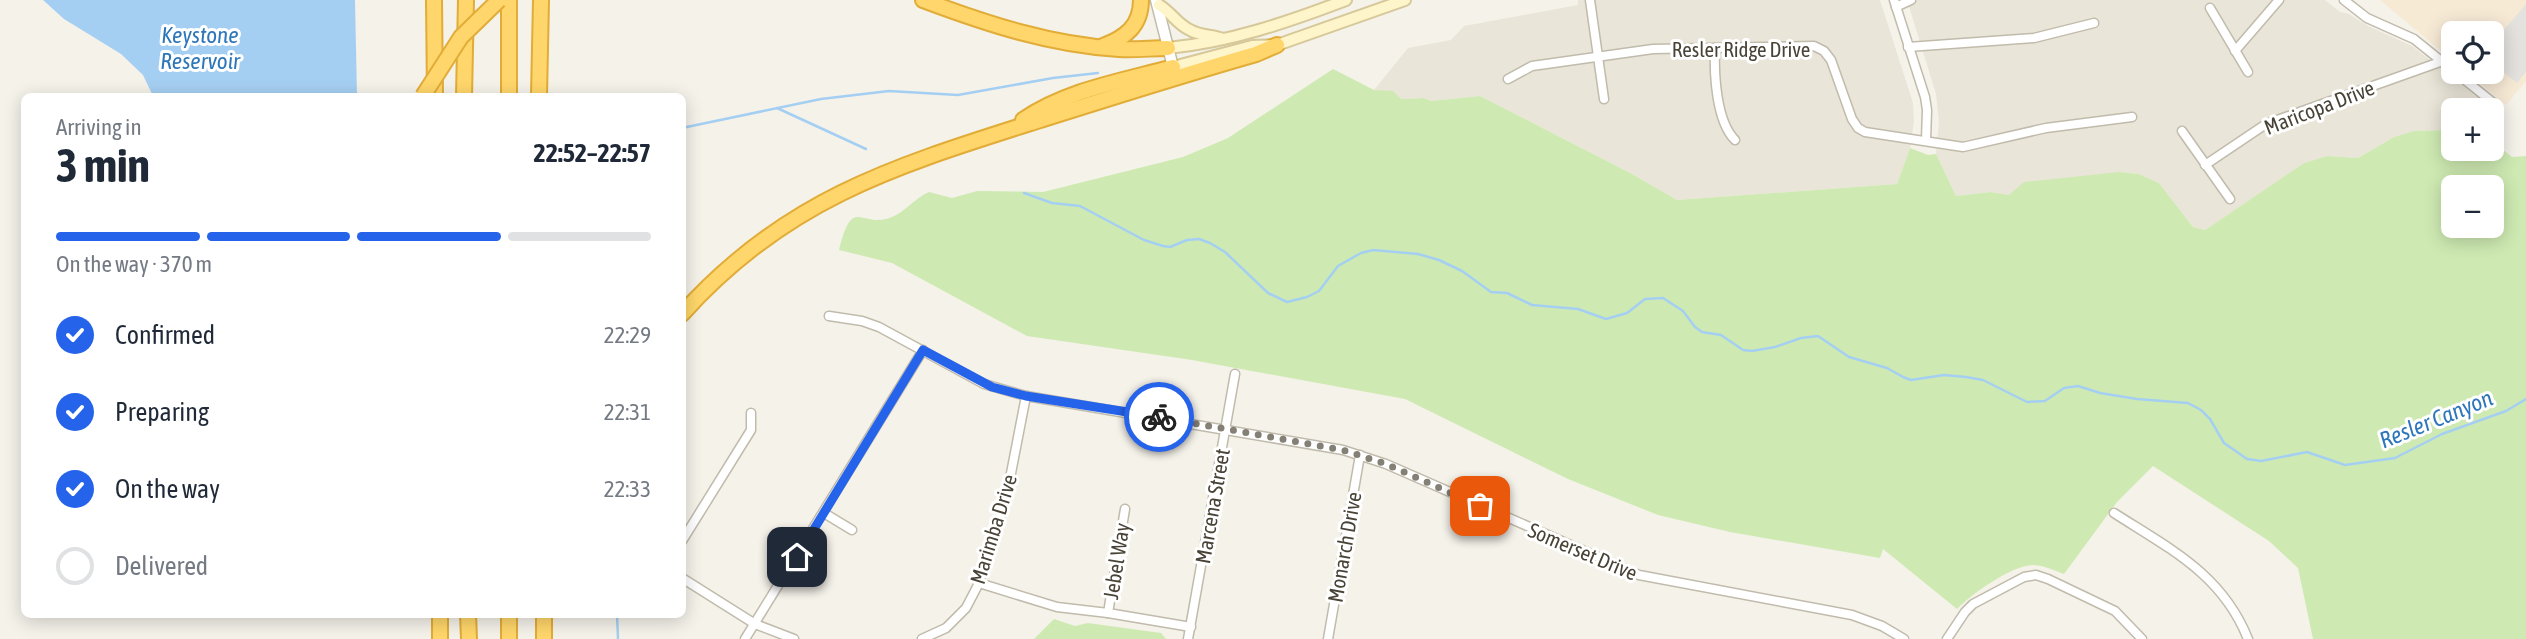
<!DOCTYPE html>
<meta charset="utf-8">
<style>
body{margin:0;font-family:"Asap Condensed",sans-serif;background:#f2f2f3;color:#1f2937;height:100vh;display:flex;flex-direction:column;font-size:26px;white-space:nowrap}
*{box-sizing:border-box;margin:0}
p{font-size:23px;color:#747a83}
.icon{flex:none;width:38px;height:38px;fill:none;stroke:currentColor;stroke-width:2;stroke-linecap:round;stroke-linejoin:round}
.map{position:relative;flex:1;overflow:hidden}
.sheet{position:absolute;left:21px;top:93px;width:665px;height:525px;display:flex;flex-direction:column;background:#fff;border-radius:10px;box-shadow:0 4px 18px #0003}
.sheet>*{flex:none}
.tools{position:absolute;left:2441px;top:21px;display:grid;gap:14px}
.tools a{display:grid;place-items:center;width:63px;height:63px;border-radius:10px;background:#fff;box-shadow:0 4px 18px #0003;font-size:35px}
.pin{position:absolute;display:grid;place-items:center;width:60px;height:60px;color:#fff;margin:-30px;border-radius:14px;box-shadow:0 4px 10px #0006}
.courier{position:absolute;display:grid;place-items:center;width:70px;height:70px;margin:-35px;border:5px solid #2563eb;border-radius:50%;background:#fff;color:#222;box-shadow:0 2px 9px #0007}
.head em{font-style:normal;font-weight:700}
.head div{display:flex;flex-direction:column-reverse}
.head{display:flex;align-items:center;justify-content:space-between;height:119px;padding:0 35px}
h1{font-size:46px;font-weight:700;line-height:52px}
.bar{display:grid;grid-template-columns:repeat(4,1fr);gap:10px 7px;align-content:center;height:84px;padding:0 35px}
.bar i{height:9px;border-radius:5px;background:#e0e1e3}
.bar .current{background:#2563eb}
.bar p{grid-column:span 4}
ol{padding:0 35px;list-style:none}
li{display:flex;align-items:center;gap:21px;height:77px}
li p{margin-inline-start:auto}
li .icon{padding:7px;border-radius:50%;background:#2563eb;color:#fff;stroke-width:4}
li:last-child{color:#747a83}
li i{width:38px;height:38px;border:4px solid #e0e1e3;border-radius:50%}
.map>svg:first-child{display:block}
.residential{fill:#e9e5d8}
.commercial{fill:#f7ead5}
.green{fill:#ceeab2;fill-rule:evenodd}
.parking{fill:#e4e2de}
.water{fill:#a5cff2}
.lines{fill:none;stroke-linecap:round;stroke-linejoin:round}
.stream{stroke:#a5cff2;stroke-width:2.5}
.minor-casing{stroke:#c1bbac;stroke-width:11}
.tertiary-casing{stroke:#c1bbac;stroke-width:13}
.secondary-casing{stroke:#d6c899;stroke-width:14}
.motorway-casing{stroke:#e1ac37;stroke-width:18}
.minor{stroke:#fff;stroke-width:8}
.tertiary{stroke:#fff;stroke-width:10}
.secondary{stroke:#fff5ca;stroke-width:10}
.motorway{stroke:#ffd66b;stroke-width:14}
.motorway-bridge-casing{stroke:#e1ac37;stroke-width:18;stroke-linecap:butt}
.motorway-bridge{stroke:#ffd66b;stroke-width:14}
.done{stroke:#858076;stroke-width:7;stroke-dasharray:0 12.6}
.route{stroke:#2563eb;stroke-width:9}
.labels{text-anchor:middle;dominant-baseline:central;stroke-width:6;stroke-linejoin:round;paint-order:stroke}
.street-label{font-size:21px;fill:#494337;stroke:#fff}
.water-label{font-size:23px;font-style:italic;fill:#2d76b9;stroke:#fff}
</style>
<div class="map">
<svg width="2526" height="639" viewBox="0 0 2526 639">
<rect width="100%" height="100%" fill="#f5f2ea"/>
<g class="residential">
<path d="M1578 0H1880L1913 103 1914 121 1910 148 1897 184 1677 200 1632 174 1480 96 1431 101 1424 98 1401 99 1374 90 1408 48 1451 40 1464 26 1578 5Z"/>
<path d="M1907 0H2325L2340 12 2349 14 2368 26 2412 46 2490 107 2487 110H2454L2453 130 2414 131 2394 137 2358 158 2327 156 2304 163 2205 230 2193 227 2159 183 2139 174 2119 172 2009 195 1990 192 1956 196 1936 154 1939 122 1936 94Z"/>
</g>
<path class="commercial" d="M2380 0H2526V81L2506 105 2466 72H2492V33H2454L2453 61Z"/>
<g class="green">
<path d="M1333 69 1374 90 1393 91 1401 99 1424 98 1431 101 1480 96 1632 174 1677 200 1897 184 1910 148 1928 155 1936 154 1956 196 1990 192 2009 195 2024 182 2119 172 2139 174 2159 183 2193 227 2205 230 2304 163 2327 156 2358 158 2394 137 2414 131 2453 130 2454 149H2492V141L2512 157 2526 156V639H2313L2298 568 2269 541 2153 466 2117 502 2064 574C2054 570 2042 565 2032 565 2009 567 1972 594 1957 609L1883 549 1880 558 1730 532 1658 515 1568 479 1405 399 1192 360 1027 336 892 263 839 250C853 193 861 230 892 217 906 211 915 198 929 192L952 198 977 191 1043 192 1183 157 1228 138ZM2454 187H2492V226H2454Z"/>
<path d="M1054 619 1075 626 1088 623 1161 633 1166 639H1034Z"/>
</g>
<path class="parking" d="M2526 4V72L2517 83 2492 63V44Z"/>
<path class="water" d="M43 0H355L357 96H153L143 75 121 54 64 19Z"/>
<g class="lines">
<g class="stream">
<path d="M777 108 866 149"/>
<path d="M682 128 821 99 889 91 958 95 1053 78 1098 73"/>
<path d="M1024 193 1052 203 1080 206 1144 240 1163 246 1170 247 1187 240 1199 239 1210 243 1225 252 1268 293 1287 302 1307 297 1319 291 1338 266 1361 253 1373 250 1418 254 1439 260 1462 271 1491 292 1507 293 1532 305 1578 309 1606 319 1627 313 1645 299 1663 298 1683 311 1695 327 1702 332 1721 335 1743 350 1752 351 1775 347 1801 338 1818 336 1849 357 1887 368 1903 377 1911 380 1944 375 1966 377 1983 380 2027 402 2045 401 2064 388 2078 386 2100 393 2137 399 2188 403 2201 410 2210 419 2224 443 2247 459 2261 461 2307 452 2345 465 2395 458 2442 434 2506 411 2526 399"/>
<path d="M617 614 618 639"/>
</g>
<g class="minor-casing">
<g id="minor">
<path d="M1590 0 1604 99"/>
<path d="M1894 0 1925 97 1927 110 1926 140"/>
<path d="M2344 0 2367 18 2414 39 2496 105"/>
<path d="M1896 7 1911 0"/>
<path d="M2210 8 2248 72"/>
<path d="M1908 47 2034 38 2094 23"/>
<path d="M1715 48C1714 74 1716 121 1735 140"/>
<path d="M2235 51 2279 0"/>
<path d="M1508 79 1532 66 1653 49 1814 46 1824 51 1831 60 1852 119 1858 128 1865 132 1963 147 2046 128 2132 117"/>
<path d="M2182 131 2230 199"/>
<path d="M2205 165 2266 124 2440 62"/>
<path d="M829 316 862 321 879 327 984 384 1026 396 1343 450 1386 464 1639 575 1852 615 1882 626 1904 639"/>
<path d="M824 513 852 530"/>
<path d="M2114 513C2170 549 2222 574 2248 639"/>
<path d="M682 541 751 430V413"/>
<path d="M682 578 755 624 794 639"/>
<path d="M979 583 1057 607 1108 613 1191 627"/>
<path d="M1108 613 1125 509"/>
<path d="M745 639 923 350"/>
<path d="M922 639 946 628 966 608 979 583 1006 499 1026 396"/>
<path d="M1188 639 1235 374"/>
<path d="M1328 639 1360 455"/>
<path d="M1947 639 1965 612 1973 604 2024 577 2036 575 2048 579 2115 611 2142 639"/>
</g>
</g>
<g class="tertiary-casing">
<path id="tertiary" d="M1156 0 1173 67"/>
</g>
<g class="secondary-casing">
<g id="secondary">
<path d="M1159 5C1171 12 1177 24 1190 30 1200 36 1212 35 1223 39"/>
<path d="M1168 48C1231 42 1288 22 1346 0"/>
<path d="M1173 67 1252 46 1277 45 1405 0"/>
</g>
</g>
<g class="motorway-casing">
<g id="motorway">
<path d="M434 0 435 96"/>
<path d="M923 0C987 24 1051 45 1119 49 1135 50 1152 48 1168 48"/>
<path d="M1103 46C1125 38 1141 26 1141 0"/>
<path d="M464 96 466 0"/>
<path d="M509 96V0"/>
<path d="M539 96 541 0"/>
<path d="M1023 120C1066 90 1123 81 1173 67"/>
<path d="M682 314C785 199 895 166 1037 121 1110 98 1182 75 1256 54L1277 45"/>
<path d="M468 614 469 639"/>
<path d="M509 614V639"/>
<path d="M544 614V639"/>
<path d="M440 639V614"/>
</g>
</g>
<use href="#minor" class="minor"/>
<use href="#tertiary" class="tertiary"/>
<use href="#secondary" class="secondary"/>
<use href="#motorway" class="motorway"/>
<g class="motorway-bridge-casing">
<path id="motorway-bridge" d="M423 96 461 37 499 0"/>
</g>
<use href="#motorway-bridge" class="motorway-bridge"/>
</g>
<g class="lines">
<path class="done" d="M1159 417 1343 450 1386 464 1480 506"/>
<path class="route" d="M797 557 923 350 992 387 1026 396 1159 417"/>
</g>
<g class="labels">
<g class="street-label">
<text x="1741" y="49">Resler Ridge Drive</text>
<text transform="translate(2319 107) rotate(-21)">Maricopa Drive</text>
<text transform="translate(1212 506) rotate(-80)">Marcena Street</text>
<text transform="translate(993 529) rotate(-73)">Marimba Drive</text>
<text transform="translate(1344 547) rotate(-80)">Monarch Drive</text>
<text transform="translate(1583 551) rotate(23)">Somerset Drive</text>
<text transform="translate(1116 561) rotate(-81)">Jebel Way</text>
</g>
<g class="water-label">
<text x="200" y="35">Keystone<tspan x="200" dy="26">Reservoir</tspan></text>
<text transform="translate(2436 419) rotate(-22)">Resler Canyon</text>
</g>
</g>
</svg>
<div class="tools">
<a><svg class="icon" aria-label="locate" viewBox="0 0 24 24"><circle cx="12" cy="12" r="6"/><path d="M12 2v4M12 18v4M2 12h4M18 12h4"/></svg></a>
<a>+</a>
<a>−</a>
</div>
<div class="pin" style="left:1480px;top:506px;background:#ea580c"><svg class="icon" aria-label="bag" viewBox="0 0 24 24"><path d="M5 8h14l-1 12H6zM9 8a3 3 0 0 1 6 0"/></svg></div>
<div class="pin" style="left:797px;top:557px;background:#1f2937"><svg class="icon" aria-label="home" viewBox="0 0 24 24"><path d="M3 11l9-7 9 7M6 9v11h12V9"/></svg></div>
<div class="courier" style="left:1159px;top:417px"><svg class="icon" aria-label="bike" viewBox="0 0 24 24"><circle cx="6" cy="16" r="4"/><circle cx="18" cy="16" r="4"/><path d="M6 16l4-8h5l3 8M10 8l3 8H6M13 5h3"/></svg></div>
<section class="sheet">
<div class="head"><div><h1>3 min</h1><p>Arriving in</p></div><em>22:52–22:57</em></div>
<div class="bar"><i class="current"></i><i class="current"></i><i class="current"></i><i></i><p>On the way · 370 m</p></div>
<ol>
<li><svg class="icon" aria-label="check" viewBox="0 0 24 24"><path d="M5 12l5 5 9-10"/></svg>Confirmed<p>22:29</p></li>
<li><svg class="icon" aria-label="check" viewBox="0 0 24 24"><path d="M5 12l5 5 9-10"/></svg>Preparing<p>22:31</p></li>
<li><svg class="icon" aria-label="check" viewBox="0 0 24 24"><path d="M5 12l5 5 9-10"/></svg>On the way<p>22:33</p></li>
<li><i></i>Delivered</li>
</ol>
</section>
</div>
